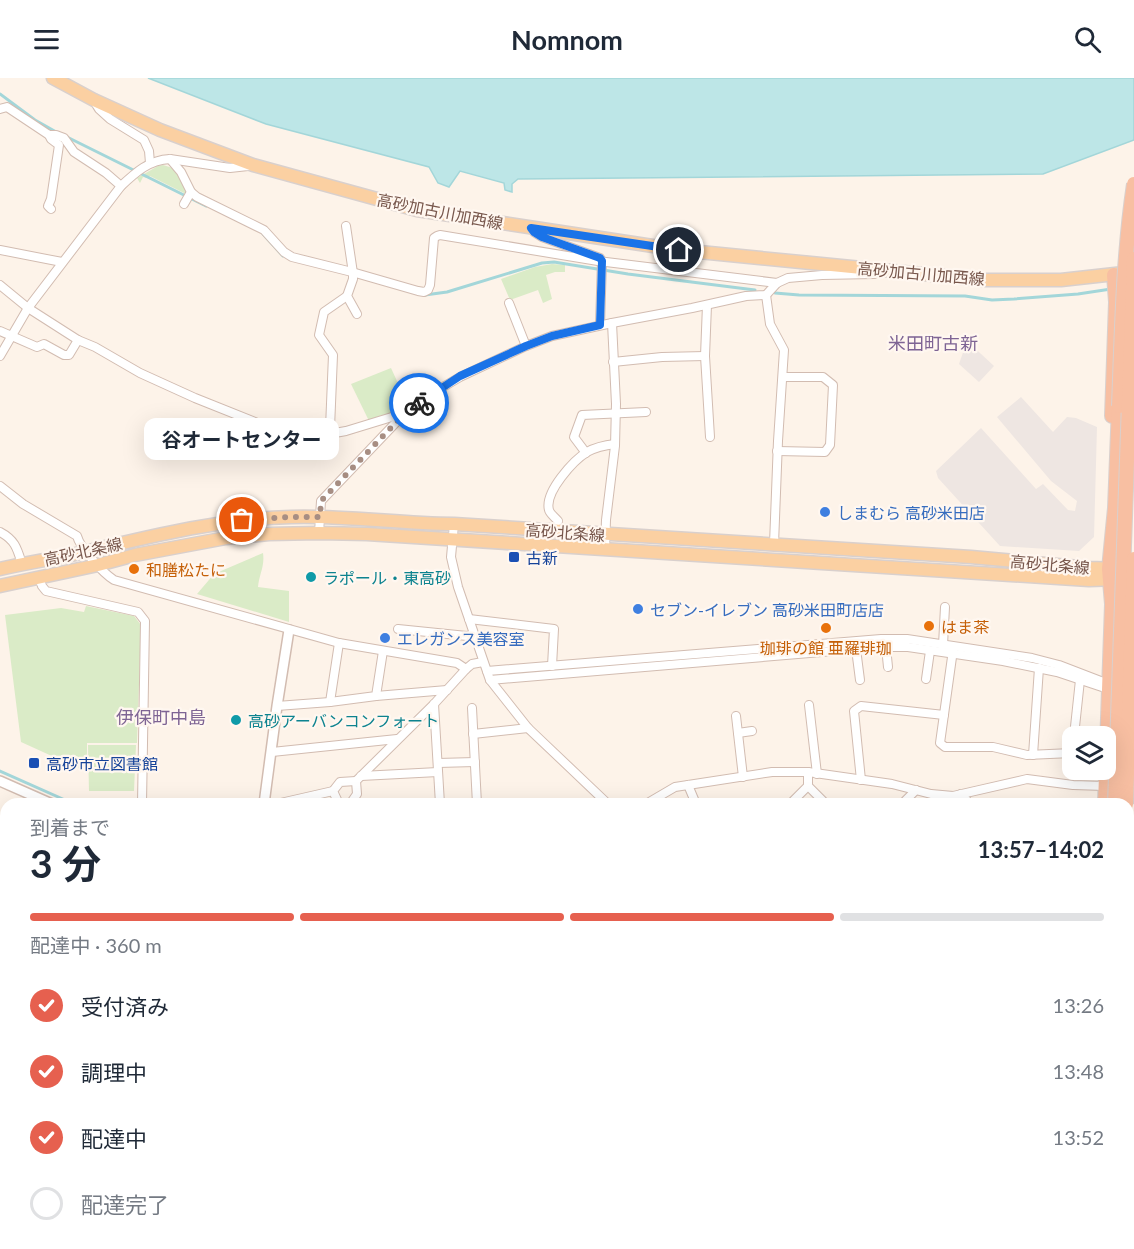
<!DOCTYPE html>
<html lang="ja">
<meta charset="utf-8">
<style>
body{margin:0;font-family:Lato,"Noto Sans JP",sans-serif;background:#f2f2f3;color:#1f2937;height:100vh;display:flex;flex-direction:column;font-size:22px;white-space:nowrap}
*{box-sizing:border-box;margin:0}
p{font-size:20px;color:#747a83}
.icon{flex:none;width:33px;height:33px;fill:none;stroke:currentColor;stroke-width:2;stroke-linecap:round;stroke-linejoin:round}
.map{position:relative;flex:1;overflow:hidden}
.side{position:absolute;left:0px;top:720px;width:1134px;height:452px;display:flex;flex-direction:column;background:#fff;border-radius:18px 18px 0 0;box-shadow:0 6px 24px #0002}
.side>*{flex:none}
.fabs{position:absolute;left:1062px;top:648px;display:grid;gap:12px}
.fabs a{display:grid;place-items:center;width:54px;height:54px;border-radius:12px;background:#fff;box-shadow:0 6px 24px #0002;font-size:30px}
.pin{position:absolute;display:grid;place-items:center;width:51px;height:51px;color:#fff;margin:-26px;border:3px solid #fff;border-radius:50%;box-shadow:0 2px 6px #0007}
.courier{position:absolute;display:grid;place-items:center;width:60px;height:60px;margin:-30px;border:4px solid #1a73e8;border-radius:50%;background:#fff;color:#222;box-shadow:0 2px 8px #0007}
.bubble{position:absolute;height:42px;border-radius:12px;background:#fff;box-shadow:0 6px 24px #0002;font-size:20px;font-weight:700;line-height:42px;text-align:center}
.summary em{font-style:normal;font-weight:700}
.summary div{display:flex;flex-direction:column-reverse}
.summary{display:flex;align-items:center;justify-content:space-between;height:102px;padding:0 30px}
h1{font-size:39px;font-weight:700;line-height:45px}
.bar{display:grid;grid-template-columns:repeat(4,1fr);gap:9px 6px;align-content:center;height:72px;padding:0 30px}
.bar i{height:8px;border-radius:4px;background:#e0e1e3}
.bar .active{background:#e6604f}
.bar p{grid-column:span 4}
ol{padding:0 30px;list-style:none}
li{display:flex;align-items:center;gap:18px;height:66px}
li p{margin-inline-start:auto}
li .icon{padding:6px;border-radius:50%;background:#e6604f;color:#fff;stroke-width:4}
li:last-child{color:#747a83}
li i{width:33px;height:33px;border:3px solid #e0e1e3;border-radius:50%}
header{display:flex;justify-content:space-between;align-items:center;height:78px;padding:0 30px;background:#fff;font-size:27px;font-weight:700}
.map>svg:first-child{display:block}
.industrial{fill:#eee6e2}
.green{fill:#daebc7}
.water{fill:#bde6e7;stroke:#a3d6d9;stroke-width:1.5}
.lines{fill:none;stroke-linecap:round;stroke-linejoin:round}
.stream{stroke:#a3d6d9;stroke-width:3}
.minor-casing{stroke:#d2bcb1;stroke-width:10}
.tertiary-casing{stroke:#d2bcb1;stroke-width:12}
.primary-casing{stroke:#d9d0cd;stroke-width:15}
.trunk-casing{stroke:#d9d0cd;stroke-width:16}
.minor{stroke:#fff;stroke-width:8}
.tertiary{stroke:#fff;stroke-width:9}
.primary{stroke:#fbd0a2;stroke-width:12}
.trunk{stroke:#f8bfa2;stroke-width:14}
.trunk-bridge-casing{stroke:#d9d0cd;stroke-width:16;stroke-linecap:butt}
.trunk-bridge{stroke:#f8bfa2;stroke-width:14}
.done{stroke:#a78e83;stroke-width:6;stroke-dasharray:0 10.8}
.route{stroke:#1a73e8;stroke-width:8}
.shop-dot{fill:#3f7fe0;stroke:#fff7f0;stroke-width:2}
.transit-dot{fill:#1a4fb4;stroke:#fff7f0;stroke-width:2}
.food-dot{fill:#e8710a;stroke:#fff7f0;stroke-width:2}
.culture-dot{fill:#0f9aa8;stroke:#fff7f0;stroke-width:2}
.labels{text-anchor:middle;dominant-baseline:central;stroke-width:4.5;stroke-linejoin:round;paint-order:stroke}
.street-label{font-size:16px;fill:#78574c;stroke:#fff7f0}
.shop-label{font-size:16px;fill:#366cbe;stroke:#fff7f0;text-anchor:start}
.transit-label{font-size:16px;fill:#164399;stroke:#fff7f0;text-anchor:start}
.food-label{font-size:16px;fill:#c56008;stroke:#fff7f0;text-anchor:start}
.culture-label{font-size:16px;fill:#0d838f;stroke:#fff7f0;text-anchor:start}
.neighbourhood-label{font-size:18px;fill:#7e6494;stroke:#fff7f0}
</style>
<header><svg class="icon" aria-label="menu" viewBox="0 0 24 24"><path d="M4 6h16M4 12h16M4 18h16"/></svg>Nomnom<svg class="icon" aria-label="search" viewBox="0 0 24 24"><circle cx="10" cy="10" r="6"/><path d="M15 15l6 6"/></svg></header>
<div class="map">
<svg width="1134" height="1171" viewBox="0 0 1134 1171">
<rect width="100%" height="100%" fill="#fdf3e9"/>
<g class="industrial">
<path d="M967 263 994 288 979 304 959 286Z"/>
<path d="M1021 319 1053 354 1067 339 1076 340 1097 349 1094 459 1079 473 1000 468 938 400 936 393 981 350 1036 411 1043 406 1068 432 1075 433 1077 423 1051 403 997 339Z"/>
</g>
<g class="green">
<path d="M163 87 176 91 187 112 186 116 150 98 147 100 143 99 140 105 137 100 158 88Z"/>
<path d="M552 186 565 187V194H555L546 197 552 221 543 225 538 212 510 222 501 201 535 189Z"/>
<path d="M391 290 408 327 403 332 370 345 351 306Z"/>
<path d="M263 475C265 488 259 497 258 509L289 513V544L197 516 214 496Z"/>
<path d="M86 528 134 538 141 547 137 665H87V694L21 664 5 537 61 530 84 534Z"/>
<path d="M88 667H136L134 713H89Z"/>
</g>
<path class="water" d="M148 0H1134V62L1043 96 518 101 512 106V114L505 112 504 105 460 93 449 109 438 105 429 89 266 46Z"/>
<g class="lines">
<g class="stream">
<path d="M0 16 35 42 58 55"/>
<path d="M67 59 206 128"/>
<path d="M263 156 283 178"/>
<path d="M775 215 799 217 965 218 992 222 1014 221 1078 216 1111 211"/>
<path d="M425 217 447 214 542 185 554 184 628 196 755 212"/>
<path d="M0 693 74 726"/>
<path d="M0 908 6 917"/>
<path d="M178 1166 182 1171"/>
<path d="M410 1166 412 1171"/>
</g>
<g class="minor-casing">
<g id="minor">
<path d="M94 23 99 31 110 41 144 62 149 73 150 85"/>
<path d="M0 31 7 29 49 57H56L64 60 74 74 106 95 121 108"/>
<path d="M49 57 51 61 59 67 51 121 48 128 51 131"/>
<path d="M170 81 181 94 191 114 184 126"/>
<path d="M191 114 197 119 264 152 284 174 292 179 352 194 418 213 424 214 428 212 430 207 434 160 437 158 440 157 598 183 777 205"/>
<path d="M346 148 353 195V201L347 218 357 236"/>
<path d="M532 151 534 154 542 159 600 180 602 183 600 247"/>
<path d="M0 172 62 184"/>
<path d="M0 207 28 230 78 262 95 269 140 295 195 320 295 360 301 361 346 353 405 335"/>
<path d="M766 217 770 246 784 272 778 363 774 466"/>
<path d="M509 225 526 268"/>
<path d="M707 227 705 278 710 359"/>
<path d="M0 253 37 269 44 266 64 277H69L78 262"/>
<path d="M0 278 28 230 121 108C136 94 149 82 170 81L230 90 248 88"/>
<path d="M613 284 662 279 705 278"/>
<path d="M332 356 330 350 333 277 319 257 324 234 347 218"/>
<path d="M777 373 825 374 830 367 833 307 823 299H783"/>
<path d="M586 375 574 359 582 337 646 334"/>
<path d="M0 408 23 426 77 458C80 470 103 495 114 502L339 565 457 585 466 591"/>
<path d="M558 443C555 439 550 436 549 432 544 414 574 382 587 374 596 369 606 367 615 366"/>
<path d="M454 446 451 479 458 509 490 602 528 650 608 726"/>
<path d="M0 454C15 462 17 470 22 486"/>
<path d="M319 455 321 423 405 335 426 319 460 299 526 268 552 258 612 245 692 230 746 218 766 217 777 205 788 200 822 197 874 196"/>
<path d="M605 471 606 442 615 368 616 326 612 245"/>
<path d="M39 500 42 508 46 513 138 534 145 543 142 726"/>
<path d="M469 541 554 551 552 588"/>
<path d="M398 551 467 558 474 556"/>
<path d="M943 567 945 529"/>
<path d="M886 569 888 589"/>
<path d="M856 571 860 602"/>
<path d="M953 572 940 665 945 669H993L1027 677 1072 675"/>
<path d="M487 593 881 561H907L1032 580 1059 587 1111 607"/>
<path d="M926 601 930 573"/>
<path d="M490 602 882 569H908L1003 583 1057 594 1111 612"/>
<path d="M376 618 447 612"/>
<path d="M330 624 339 565"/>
<path d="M434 626 440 726"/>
<path d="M809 627 817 696"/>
<path d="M277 628 330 624 376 618 383 573"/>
<path d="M472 630 477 726"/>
<path d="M736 638 743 699"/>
<path d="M738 655 752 653"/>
<path d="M473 656 528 650"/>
<path d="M1074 658 1080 602"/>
<path d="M272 674 397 661"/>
<path d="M1033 677 1039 590"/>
<path d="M438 685 475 684"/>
<path d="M808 694V708L826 726"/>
<path d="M361 698 438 694"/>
<path d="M861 702 854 633 861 628 944 637"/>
<path d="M688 707 696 726"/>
<path d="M961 716 970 726"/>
<path d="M276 726 333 713"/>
<path d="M339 726 333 713 340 704 356 703"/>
<path d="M350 726 357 716 356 703 434 626 466 591 472 586 483 584"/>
<path d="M646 726 675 709 772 694H808L892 706 931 716 953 718 1027 701 1073 707 1105 708"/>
<path d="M790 726 808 708"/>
<path d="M902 726 916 712"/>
<path d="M0 809 6 818"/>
<path d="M0 850 6 845"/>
<path d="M0 897 6 906"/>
<path d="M0 969 6 965"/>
<path d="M0 1089 6 1086"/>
<path d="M0 1120 6 1132"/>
<path d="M16 1166 18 1171"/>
<path d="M60 1166 64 1171"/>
<path d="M184 1166 188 1171"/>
<path d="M443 1166 444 1168 451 1166"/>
<path d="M593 1166V1171"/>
<path d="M634 1166 635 1171"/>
<path d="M839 1166 844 1171"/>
<path d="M1055 1166 1060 1171"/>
<path d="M98 1171 106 1166"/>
<path d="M669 1171 670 1166"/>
</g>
</g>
<g class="tertiary-casing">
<g id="tertiary">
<path d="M0 703 52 726"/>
<path d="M264 726 277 628 289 552"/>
<path d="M1128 1061H1134"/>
<path d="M401 1166 402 1171"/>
<path d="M522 1166 524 1171"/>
<path d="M818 1171 830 1166"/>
</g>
</g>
<g class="primary-casing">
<g id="primary">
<path d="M53 0 94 22 160 52 253 87 417 132 679 172 984 202H1061L1124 195"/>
<path d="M0 491C30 484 60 480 89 473 156 457 222 441 291 439 345 437 399 446 454 446L971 479 1090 490 1117 491"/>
<path d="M0 508 98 487 135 477 226 460 269 456 319 455 367 456 1089 502 1118 501"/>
</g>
</g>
<g class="trunk-casing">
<g id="trunk">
<path d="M1112 338 1116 224 1114 197"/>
<path d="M1105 726 1112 526 1109 491 1115 430 1119 328"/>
<path d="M1134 823 1132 862 1134 918"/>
<path d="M1128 1035 1132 1020 1134 965"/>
<path d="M1098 1171V1166"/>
<path d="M1116 1171 1117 1166"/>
</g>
</g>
<use href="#minor" class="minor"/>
<use href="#tertiary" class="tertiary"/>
<use href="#primary" class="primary"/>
<use href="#trunk" class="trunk"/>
<g class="trunk-bridge-casing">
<g id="trunk-bridge">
<path d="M1119 328C1122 254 1123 179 1134 106"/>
<path d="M1115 726 1134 181"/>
<path d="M1126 726 1134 481"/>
</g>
</g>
<use href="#trunk-bridge" class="trunk-bridge"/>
</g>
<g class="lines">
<path class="done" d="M242 442 291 439H320L321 423 405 335 419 325"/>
<path class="route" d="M419 325 460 298 526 268 552 258 600 247 602 183 600 180 542 159 534 154 531 150 679 172"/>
</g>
<g class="shop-dot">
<circle cx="825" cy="434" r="6"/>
<circle cx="638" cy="531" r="6"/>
<circle cx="385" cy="560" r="6"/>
</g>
<g class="transit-dot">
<rect x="508" y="473" width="12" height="12" rx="3"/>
<rect x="28" y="679" width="12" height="12" rx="3"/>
</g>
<g class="food-dot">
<circle cx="134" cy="491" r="6"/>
<circle cx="929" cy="548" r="6"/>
<circle cx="826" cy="550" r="6"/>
</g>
<g class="culture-dot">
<circle cx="311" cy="499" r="6"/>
<circle cx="236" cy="642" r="6"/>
</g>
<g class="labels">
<g class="street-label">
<text transform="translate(440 133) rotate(11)">高砂加古川加西線</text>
<text transform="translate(921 195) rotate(5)">高砂加古川加西線</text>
<text transform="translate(565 454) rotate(4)">高砂北条線</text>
<text transform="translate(83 473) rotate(-12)">高砂北条線</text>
<text transform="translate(1050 486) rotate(5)">高砂北条線</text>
</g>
<g class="shop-label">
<text x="837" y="434">しまむら 高砂米田店</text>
<text x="650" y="531">セブン-イレブン 高砂米田町店店</text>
<text x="397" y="560">エレガンス美容室</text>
</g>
<g class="transit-label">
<text x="526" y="479">古新</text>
<text x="46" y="685">高砂市立図書館</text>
</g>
<g class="food-label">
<text x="146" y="491">和膳松たに</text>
<text x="941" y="548">はま茶</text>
<text x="826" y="569" text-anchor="middle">珈琲の館 亜羅琲珈</text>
</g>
<g class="culture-label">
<text x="323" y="499">ラポール・東高砂</text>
<text x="248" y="642">高砂アーバンコンフォート</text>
</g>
<g class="neighbourhood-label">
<text x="933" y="265">米田町古新</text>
<text x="161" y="639">伊保町中島</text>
</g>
</g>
</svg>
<div class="fabs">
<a><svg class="icon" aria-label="layers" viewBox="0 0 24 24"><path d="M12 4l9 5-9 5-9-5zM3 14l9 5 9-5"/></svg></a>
</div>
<div class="pin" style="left:242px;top:442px;background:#ea580c"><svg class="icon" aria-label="bag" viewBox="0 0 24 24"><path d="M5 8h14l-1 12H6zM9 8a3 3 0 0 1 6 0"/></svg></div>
<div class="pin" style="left:679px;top:172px;background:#1f2937"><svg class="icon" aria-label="home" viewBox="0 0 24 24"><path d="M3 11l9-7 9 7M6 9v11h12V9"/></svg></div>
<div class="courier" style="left:419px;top:325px"><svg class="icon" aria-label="bike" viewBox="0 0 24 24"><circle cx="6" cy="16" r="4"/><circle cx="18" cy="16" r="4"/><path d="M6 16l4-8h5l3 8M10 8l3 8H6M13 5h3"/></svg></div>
<div class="bubble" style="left:144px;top:340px;width:195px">谷オートセンター</div>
<section class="side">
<div class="summary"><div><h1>3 分</h1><p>到着まで</p></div><em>13:57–14:02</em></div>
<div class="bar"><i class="active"></i><i class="active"></i><i class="active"></i><i></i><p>配達中 · 360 m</p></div>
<ol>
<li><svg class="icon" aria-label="check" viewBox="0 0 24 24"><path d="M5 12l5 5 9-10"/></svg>受付済み<p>13:26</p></li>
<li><svg class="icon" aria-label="check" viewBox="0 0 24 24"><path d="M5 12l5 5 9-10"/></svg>調理中<p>13:48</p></li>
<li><svg class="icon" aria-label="check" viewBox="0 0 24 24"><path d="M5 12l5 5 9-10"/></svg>配達中<p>13:52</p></li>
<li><i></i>配達完了</li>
</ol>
</section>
</div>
